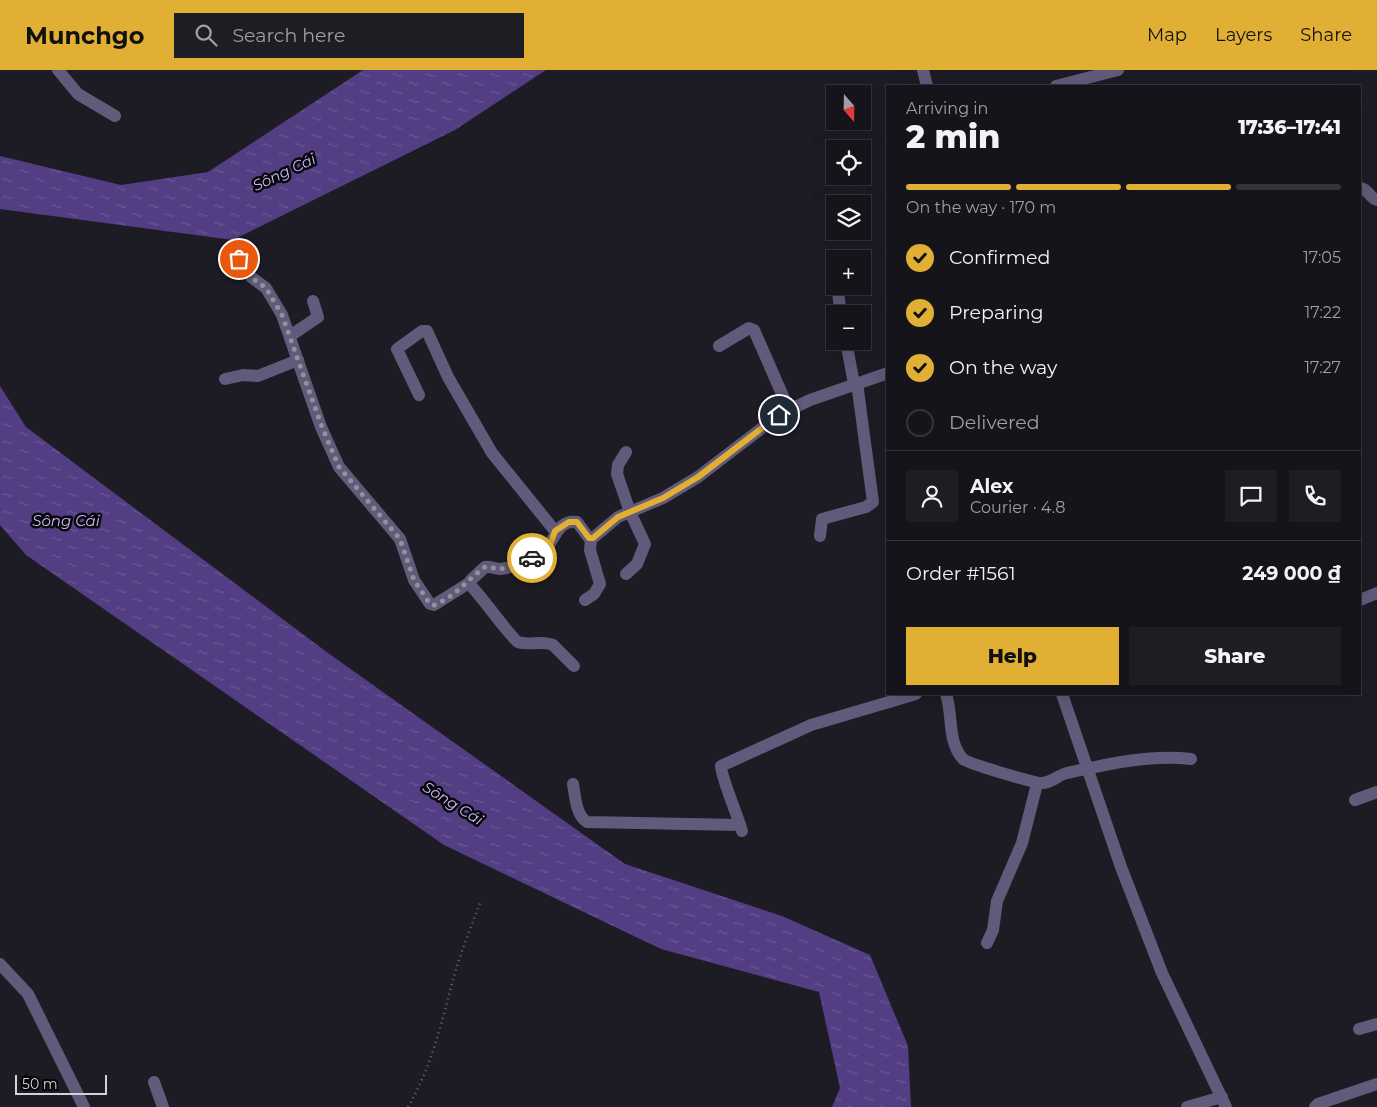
<!DOCTYPE html>
<meta charset="utf-8">
<style>
body{margin:0;font-family:Montserrat,sans-serif;background:#1f1d24;color:#f1f3f6;height:100vh;display:flex;flex-direction:column;font-size:19px;white-space:nowrap}
*{box-sizing:border-box;margin:0}
p{font-size:16px;color:#9e9ea3}
.icon{flex:none;width:28px;height:28px;fill:none;stroke:currentColor;stroke-width:2;stroke-linecap:round;stroke-linejoin:round}
.map{position:relative;flex:1;overflow:hidden}
.panel{position:absolute;left:886px;top:15px;width:475px;height:610px;display:flex;flex-direction:column;background:#16141b;border-radius:0px;box-shadow:0 5px 20px #0002,0 0 0 1px #35333a}
.panel>*{flex:none}
.needle{width:32px;rotate:160deg}
.controls{position:absolute;left:826px;top:15px;display:grid;gap:10px}
.controls a{display:grid;place-items:center;width:45px;height:45px;border-radius:0px;background:#16141b;box-shadow:0 5px 20px #0002,0 0 0 1px #35333a;font-size:25px}
.scale{position:absolute;left:15px;bottom:12px;width:92px;box-sizing:border-box;padding-left:5px;border:2px solid #d3d2d8;border-top:0;font-size:14px;line-height:18px;white-space:nowrap;color:#d3d2d8;-webkit-text-stroke:4px #07060a;paint-order:stroke}
.pin{position:absolute;display:grid;place-items:center;width:42px;height:42px;color:#fff;margin:-21px;border:2px solid #fff;border-radius:50%;box-shadow:0 1px 5px #0007}
.courier{position:absolute;display:grid;place-items:center;width:50px;height:50px;margin:-25px;border:4px solid #e1af34;border-radius:50%;background:#fff;color:#222;box-shadow:0 1px 6px #0007}
.head em{font-style:normal;font-weight:800}
.head div{display:flex;flex-direction:column-reverse}
.head{display:flex;align-items:center;justify-content:space-between;height:85px;padding:0 20px}
h1{font-size:32px;font-weight:800;line-height:38px}
.bar{display:grid;grid-template-columns:repeat(4,1fr);gap:8px 5px;align-content:center;height:60px;padding:0 20px}
.bar i{height:6px;border-radius:4px;background:#35333a}
.bar .selected{background:#e1af34}
.bar p{grid-column:span 4}
.line{display:flex;align-items:center;gap:12px;padding:0 20px;border-top:1px solid #35333a}
.line div{flex:1}
.round{display:grid;place-items:center;flex:none;width:52px;height:52px;border-radius:0px;background:#1f1d24}
ol{padding:0 20px;list-style:none}
li{display:flex;align-items:center;gap:15px;height:55px}
li p{margin-inline-start:auto}
li .icon{padding:5px;border-radius:50%;background:#e1af34;color:#111;stroke-width:4}
li:last-child{color:#9e9ea3}
li i{width:28px;height:28px;border:2px solid #35333a;border-radius:50%}
.button{display:flex;gap:10px;margin-top:auto;padding:10px 20px}
.button a{flex:1;height:58px;border-radius:0px;background:#e1af34;color:#111;font-size:20px;font-weight:800;line-height:58px;text-align:center}
.button a+a{background:#1f1d24;color:#f1f3f6}
header{display:flex;align-items:center;gap:30px;box-sizing:border-box;height:70px;padding:0 25px;background:#e1af34;color:#111}
header strong{font-size:24px}
nav{display:flex;gap:28px;margin-inline-start:auto;font-size:18px}
.search{width:350px;height:45px;background:#1f1d24;display:flex;align-items:center;gap:12px;box-sizing:border-box;padding:0 18px;border-radius:0px;color:#9e9ea3;font-size:19px}
.map>svg:first-child{display:block}
.water{fill:url(#water-ripples)}
.lines{fill:none;stroke-linecap:round;stroke-linejoin:round}
.path{stroke:#6b6a72;stroke-width:2.5;stroke-dasharray:1 4;stroke-linecap:butt}
.minor{stroke:#625a7a;stroke-width:12}
.done{stroke:#939299;stroke-width:5;stroke-dasharray:0 9}
.route{stroke:#e1af34;stroke-width:6}
.labels{text-anchor:middle;dominant-baseline:central;stroke-width:5;stroke-linejoin:round;paint-order:stroke}
.water-label{font-size:15px;font-style:italic;fill:#c9baf8;stroke:#07060a}
</style>
<header>
<strong>Munchgo</strong>
<div class="search"><svg class="icon" aria-label="search" viewBox="0 0 24 24"><circle cx="10" cy="10" r="6"/><path d="M15 15l6 6"/></svg>Search here</div>
<nav><a>Map</a><a>Layers</a><a>Share</a></nav>
</header>
<div class="map">
<svg width="1377" height="1037" viewBox="0 0 1377 1037">
<defs>
<pattern id="water-ripples" width="26" height="14" patternUnits="userSpaceOnUse" patternTransform="scale(1.25)"><rect width="26" height="14" fill="#533d83"/><path d="M2 4q2-2 4 0t4 0M15 11q2-2 4 0t4 0" fill="none" stroke="#6b5894"/></pattern>
</defs>
<rect width="100%" height="100%" fill="#1d1b24"/>
<g class="water">
<path d="M363 0H546L455 60 233 170 0 139V86L121 115 208 102Z"/>
<path d="M0 316 26 357 328 583 625 794 782 846 870 885 908 976 911 1037H832L840 1018 819 922 661 879 444 775 26 485 0 455Z"/>
</g>
<g class="lines">
<path class="path" d="M408 1037C432 996 442 951 454 906 461 881 472 855 481 830"/>
<g class="minor">
<path d="M58 0 78 24 115 46"/>
<path d="M923 0 927 16"/>
<path d="M1056 16 1118 0"/>
<path d="M1360 118C1369 119 1369 128 1377 130"/>
<path d="M239 189 251 207 266 218 282 245 321 357 339 397 400 469 414 510 430 534 434 535 469 513"/>
<path d="M837 216 841 244"/>
<path d="M290 266 318 247 313 231"/>
<path d="M846 271 854 314"/>
<path d="M719 276 749 258 754 260 789 340"/>
<path d="M225 309 243 305 258 306 298 290"/>
<path d="M419 325 397 279 422 261H427L448 307 492 383 555 461"/>
<path d="M820 466 822 449 866 437 873 432 857 313"/>
<path d="M626 504 637 494 645 474 630 442 617 404 618 395 626 382"/>
<path d="M585 530 594 524 600 514 590 480 591 469"/>
<path d="M1360 530 1377 523"/>
<path d="M574 596 553 575C542 570 529 576 518 572 512 569 482 527 472 517L469 513 471 510 485 497C491 496 494 499 500 499 513 498 534 489 544 481 555 471 557 449 577 452L589 468H593L618 447 663 428 698 407 779 345 810 330 888 303"/>
<path d="M946 624C953 644 947 672 963 689 967 693 1036 714 1043 713 1053 712 1058 705 1067 703 1107 694 1151 684 1191 689"/>
<path d="M1062 624 1121 797 1162 903 1226 1037"/>
<path d="M573 714C575 725 576 746 587 752L740 755"/>
<path d="M1355 730 1377 722"/>
<path d="M742 761C739 749 720 704 721 696L811 655 916 624"/>
<path d="M987 873 993 860 997 831 1022 773 1037 714"/>
<path d="M0 894 28 924 84 1037"/>
<path d="M1359 959 1377 954"/>
<path d="M154 1012 163 1037"/>
<path d="M1187 1037 1222 1027"/>
<path d="M1315 1037 1318 1034 1377 1014"/>
</g>
</g>
<g class="lines">
<path class="done" d="M239 189 251 207 266 218 282 245 322 357 339 397 400 469 414 510 430 534 434 535C455 527 468 509 485 497L501 499 532 488"/>
<path class="route" d="M532 488 550 475 555 461 569 452H577L589 468H593L618 447 663 428 698 407 779 345"/>
</g>
<g class="labels">
<g class="water-label">
<text transform="translate(284 102) rotate(-25)">Sông Cái</text>
<text x="66" y="450">Sông Cái</text>
<text transform="translate(453 733) rotate(32)">Sông Cái</text>
</g>
</g>
</svg>
<div class="controls">
<a><svg class="needle" viewBox="-14 -14 28 28"><path d="M0-13l5 13h-10z" fill="#e53935"/><path d="M0 13l5-13h-10z" fill="#9e9ea3"/></svg></a>
<a><svg class="icon" aria-label="locate" viewBox="0 0 24 24"><circle cx="12" cy="12" r="6"/><path d="M12 2v4M12 18v4M2 12h4M18 12h4"/></svg></a>
<a><svg class="icon" aria-label="layers" viewBox="0 0 24 24"><path d="M12 4l9 5-9 5-9-5zM3 14l9 5 9-5"/></svg></a>
<a>+</a>
<a>−</a>
</div>
<div class="scale">50 m</div>
<div class="pin" style="left:239px;top:189px;background:#ea580c"><svg class="icon" aria-label="bag" viewBox="0 0 24 24"><path d="M5 8h14l-1 12H6zM9 8a3 3 0 0 1 6 0"/></svg></div>
<div class="pin" style="left:779px;top:345px;background:#1f2937"><svg class="icon" aria-label="home" viewBox="0 0 24 24"><path d="M3 11l9-7 9 7M6 9v11h12V9"/></svg></div>
<div class="courier" style="left:532px;top:488px"><svg class="icon" aria-label="car" viewBox="0 0 24 24"><path d="M5 17H2v-5l4-1 3-4h7l3 4 3 1v5h-3M9 17h6M6 11h13"/><circle cx="7" cy="17" r="2"/><circle cx="17" cy="17" r="2"/></svg></div>
<section class="panel">
<div class="head"><div><h1>2 min</h1><p>Arriving in</p></div><em>17:36–17:41</em></div>
<div class="bar"><i class="selected"></i><i class="selected"></i><i class="selected"></i><i></i><p>On the way · 170 m</p></div>
<ol>
<li><svg class="icon" aria-label="check" viewBox="0 0 24 24"><path d="M5 12l5 5 9-10"/></svg>Confirmed<p>17:05</p></li>
<li><svg class="icon" aria-label="check" viewBox="0 0 24 24"><path d="M5 12l5 5 9-10"/></svg>Preparing<p>17:22</p></li>
<li><svg class="icon" aria-label="check" viewBox="0 0 24 24"><path d="M5 12l5 5 9-10"/></svg>On the way<p>17:27</p></li>
<li><i></i>Delivered</li>
</ol>
<div class="line" style="height:90px"><a class="round"><svg class="icon" aria-label="person" viewBox="0 0 24 24"><circle cx="12" cy="8" r="4"/><path d="M4 21q1-7 8-7t8 7"/></svg></a><div><b>Alex</b><p>Courier · 4.8</p></div><a class="round"><svg class="icon" aria-label="chat" viewBox="0 0 24 24"><path d="M4 5h16v11H9l-5 4z"/></svg></a><a class="round"><svg class="icon" aria-label="phone" viewBox="0 0 24 24"><path d="M5 4h4l2 5-3 2q2 4 5 5l2-3 5 2v4C11 20 4 13 5 4z"/></svg></a></div>
<div class="line" style="height:65px"><div>Order #1561</div><b>249 000 ₫</b></div>
<div class="button"><a>Help</a><a>Share</a></div>
</section>
</div>
